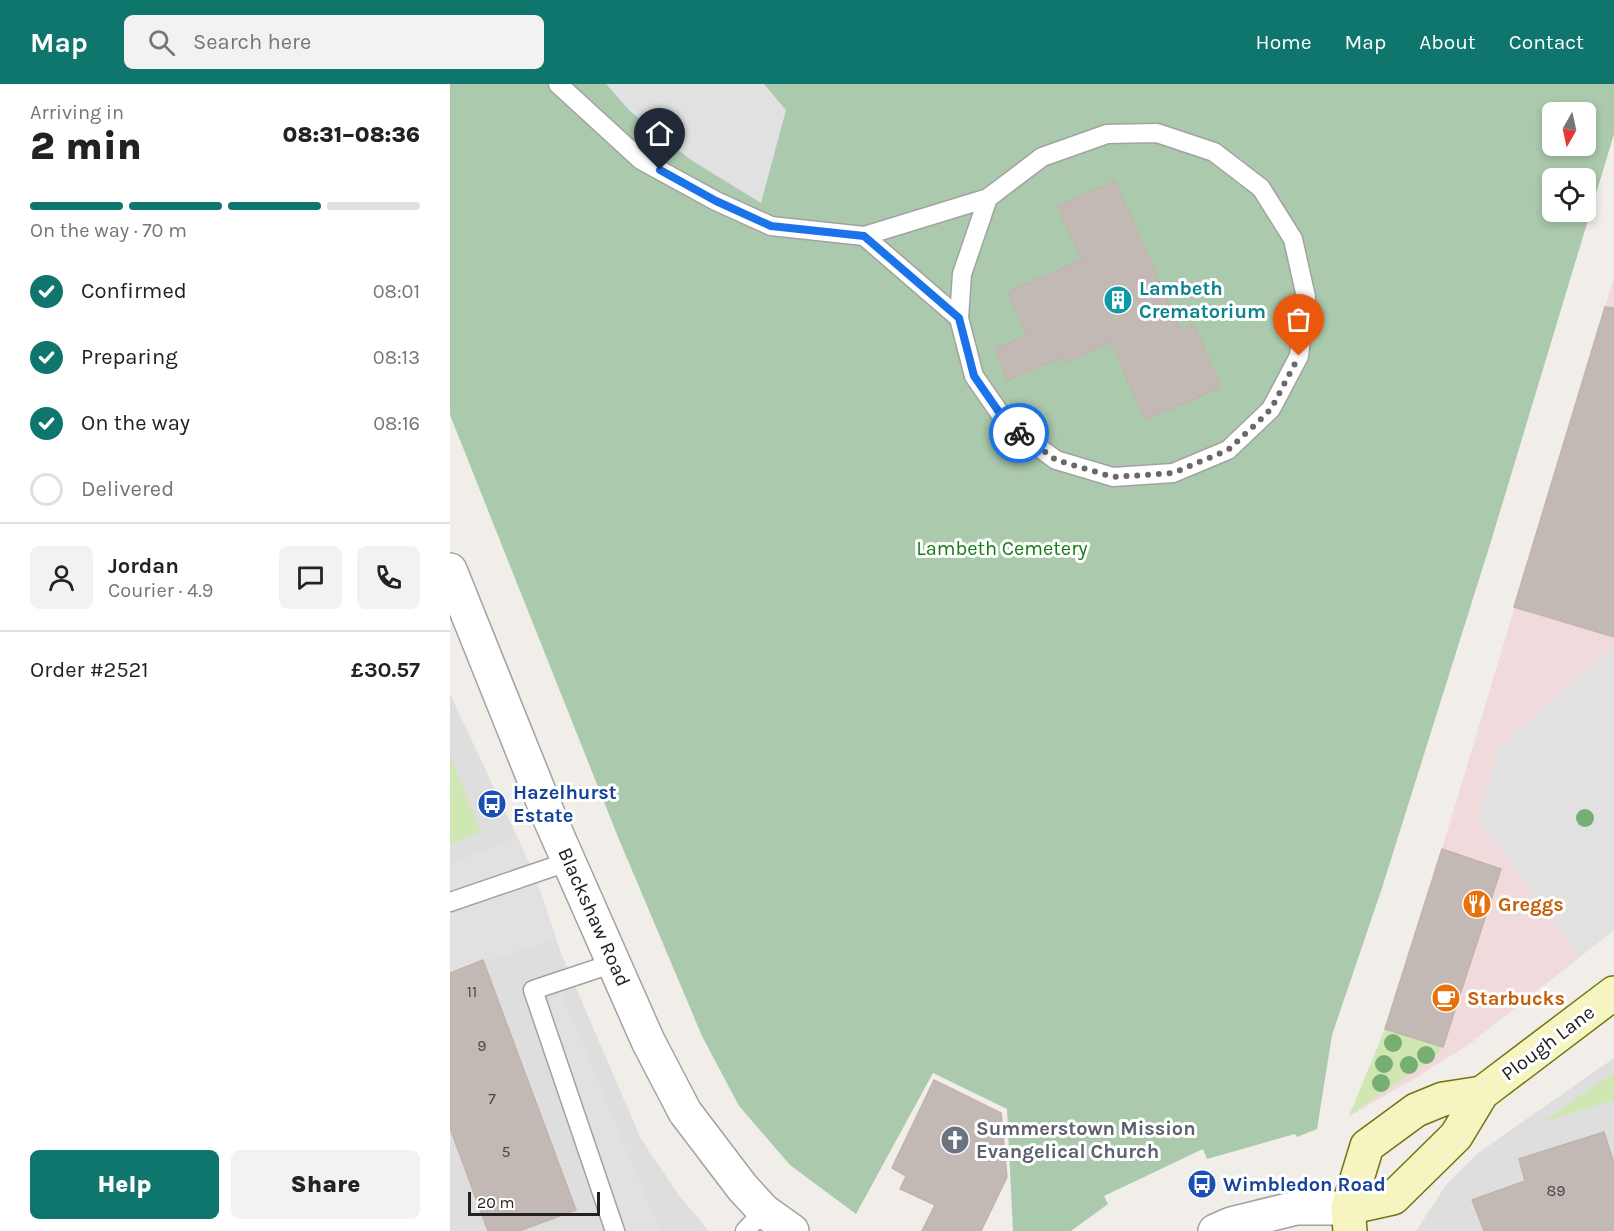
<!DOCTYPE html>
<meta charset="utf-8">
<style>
body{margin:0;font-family:Karla,sans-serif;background:#f2f2f2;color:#222;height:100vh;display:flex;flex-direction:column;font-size:22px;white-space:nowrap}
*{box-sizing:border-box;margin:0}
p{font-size:20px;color:#767676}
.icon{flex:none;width:33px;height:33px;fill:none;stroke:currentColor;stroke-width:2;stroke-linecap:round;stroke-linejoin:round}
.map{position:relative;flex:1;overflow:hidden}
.drawer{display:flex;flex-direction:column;background:#fff;width:450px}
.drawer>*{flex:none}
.needle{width:39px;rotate:189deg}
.controls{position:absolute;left:1092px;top:18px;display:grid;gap:12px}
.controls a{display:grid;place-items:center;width:54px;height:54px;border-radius:9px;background:#fff;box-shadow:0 3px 9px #0003;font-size:30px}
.scale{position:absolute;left:18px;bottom:15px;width:132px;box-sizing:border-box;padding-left:6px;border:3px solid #212121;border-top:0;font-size:16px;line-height:21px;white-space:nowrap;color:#212121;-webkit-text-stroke:4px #fff;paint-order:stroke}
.pin{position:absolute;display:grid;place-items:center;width:51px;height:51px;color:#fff;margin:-62px -26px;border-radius:50% 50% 50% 0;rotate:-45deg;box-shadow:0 0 6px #0007}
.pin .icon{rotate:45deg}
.courier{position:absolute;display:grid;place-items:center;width:60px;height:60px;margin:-30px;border:4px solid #1a73e8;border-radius:50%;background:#fff;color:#222;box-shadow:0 2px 8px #0007}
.headline em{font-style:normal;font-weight:800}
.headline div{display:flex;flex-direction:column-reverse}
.headline{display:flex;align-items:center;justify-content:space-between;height:102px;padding:0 30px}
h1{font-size:39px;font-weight:800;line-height:45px}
.bar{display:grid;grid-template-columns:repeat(4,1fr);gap:9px 6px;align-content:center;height:72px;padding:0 30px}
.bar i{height:8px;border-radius:4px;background:#e0e0e0}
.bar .current{background:#0f766e}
.bar p{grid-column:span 4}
.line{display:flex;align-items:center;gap:15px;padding:0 30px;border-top:2px solid #e0e0e0}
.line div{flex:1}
.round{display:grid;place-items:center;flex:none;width:63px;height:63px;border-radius:9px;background:#f2f2f2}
ol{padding:0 30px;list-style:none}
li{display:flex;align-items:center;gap:18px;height:66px}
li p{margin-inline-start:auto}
li .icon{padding:6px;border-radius:50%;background:#0f766e;color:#fff;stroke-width:4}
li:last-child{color:#767676}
li i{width:33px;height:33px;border:3px solid #e0e0e0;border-radius:50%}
.cta{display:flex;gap:12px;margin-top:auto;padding:12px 30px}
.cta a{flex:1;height:69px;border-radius:9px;background:#0f766e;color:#fff;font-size:24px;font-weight:800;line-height:69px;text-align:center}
.cta a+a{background:#f2f2f2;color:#222}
header{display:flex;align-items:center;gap:36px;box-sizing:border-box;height:84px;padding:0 30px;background:#0f766e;color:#fff}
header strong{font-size:28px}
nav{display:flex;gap:33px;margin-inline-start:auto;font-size:21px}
.search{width:420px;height:54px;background:#f2f2f2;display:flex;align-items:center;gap:15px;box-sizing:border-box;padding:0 21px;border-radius:9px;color:#767676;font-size:22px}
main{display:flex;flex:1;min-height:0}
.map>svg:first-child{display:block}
.residential{fill:#dfdedf}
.commercial{fill:#f0dadb}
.grass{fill:#d1e7b3}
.cemetery{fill:#abc9ad;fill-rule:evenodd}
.parking{fill:#e1e1e1}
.building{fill:#c2b9b5;stroke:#c2b4ac;stroke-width:1.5}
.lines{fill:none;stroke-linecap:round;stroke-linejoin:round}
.service-casing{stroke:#a2a2a2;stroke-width:21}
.tertiary-casing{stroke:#a2a2a2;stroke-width:36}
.secondary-casing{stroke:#72750c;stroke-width:36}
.service{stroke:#fff;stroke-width:18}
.tertiary{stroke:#fff;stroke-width:33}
.secondary{stroke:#f6f5c1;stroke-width:33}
.tree{fill:#77af73}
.done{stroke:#6a6967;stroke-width:6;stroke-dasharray:0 10.8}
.route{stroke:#1a73e8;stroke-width:8}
.labels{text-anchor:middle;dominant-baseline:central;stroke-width:6;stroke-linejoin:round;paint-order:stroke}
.number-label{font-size:16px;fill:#494746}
.culture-label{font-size:20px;font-weight:bold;fill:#0d838f;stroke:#fff;text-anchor:start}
.park-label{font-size:20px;fill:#137c13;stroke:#fff}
.transit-label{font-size:20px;font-weight:bold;fill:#164399;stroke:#fff;text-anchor:start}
.food-label{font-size:20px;font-weight:bold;fill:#c56008;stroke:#fff;text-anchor:start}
.street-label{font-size:20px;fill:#212121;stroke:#fff}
.worship-label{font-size:20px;font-weight:bold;fill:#5b616d;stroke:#fff;text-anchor:start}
</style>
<header>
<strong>Map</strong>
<div class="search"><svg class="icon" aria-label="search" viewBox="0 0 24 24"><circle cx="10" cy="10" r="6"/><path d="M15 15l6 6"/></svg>Search here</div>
<nav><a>Home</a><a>Map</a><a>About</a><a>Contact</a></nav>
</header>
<main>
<section class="drawer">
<div class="headline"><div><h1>2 min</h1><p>Arriving in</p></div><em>08:31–08:36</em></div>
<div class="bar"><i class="current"></i><i class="current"></i><i class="current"></i><i></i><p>On the way · 70 m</p></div>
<ol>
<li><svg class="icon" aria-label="check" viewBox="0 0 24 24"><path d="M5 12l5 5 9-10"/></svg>Confirmed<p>08:01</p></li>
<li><svg class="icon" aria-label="check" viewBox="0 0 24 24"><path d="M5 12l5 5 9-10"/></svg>Preparing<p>08:13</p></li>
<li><svg class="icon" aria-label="check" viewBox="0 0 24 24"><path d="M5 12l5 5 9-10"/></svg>On the way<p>08:16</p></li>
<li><i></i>Delivered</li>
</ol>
<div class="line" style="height:108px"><a class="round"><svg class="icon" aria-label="person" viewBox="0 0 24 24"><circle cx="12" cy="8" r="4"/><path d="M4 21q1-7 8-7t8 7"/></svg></a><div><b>Jordan</b><p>Courier · 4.9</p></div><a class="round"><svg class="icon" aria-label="chat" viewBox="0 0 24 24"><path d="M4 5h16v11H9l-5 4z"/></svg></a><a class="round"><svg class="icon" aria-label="phone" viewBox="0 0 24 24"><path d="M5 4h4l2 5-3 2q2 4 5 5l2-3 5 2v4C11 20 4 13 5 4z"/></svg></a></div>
<div class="line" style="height:78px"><div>Order #2521</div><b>£30.57</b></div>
<div class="cta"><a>Help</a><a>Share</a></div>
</section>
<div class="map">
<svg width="1164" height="1147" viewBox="0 0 1164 1147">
<rect width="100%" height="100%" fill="#f1eee9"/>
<g class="residential">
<path d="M0 610 84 789 111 869 191 1055 228 1110 259 1147H0Z"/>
<path d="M1164 974V1147H966L996 1101 1028 1069Z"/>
</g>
<path class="commercial" d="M1164 193V846L1021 959 967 993 900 1032 946 918Z"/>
<g class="grass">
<path d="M0 671 31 748 0 760Z"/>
<path d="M935 945 993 963 987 971 899 1032Z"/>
<path d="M1164 988V1016L1091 1039Z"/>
</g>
<path class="cemetery" d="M0 0H1164V50L1042 454 932 804 882 951 867 1045 847 1053 845 1050 757 1075 753 1065 654 1112 658 1120 621 1147H563L557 1025 483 989 406 1130 340 1081 289 1022 252 952 168 753 0 331ZM1102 28H1136V62H1102ZM1102 94H1136V128H1102Z"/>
<g class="parking">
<path d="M156 0H314L336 26 311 119 241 76 180 27Z"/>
<path d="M1162 563 1164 564V846L1130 873 1028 735 1049 664Z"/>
<path d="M67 754 84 789 106 854 0 889V780Z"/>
<path d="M112 910 210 1147H172L95 921Z"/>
</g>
<g class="building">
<path d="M665 97 731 247 744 241 771 303 695 336 661 258 614 279 611 273 558 296 545 265 577 251 558 208 632 176 608 122Z"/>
<path d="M1155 223 1164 224V553L1064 523Z"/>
<path d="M992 765 1051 785 993 963 935 945Z"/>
<path d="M33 876 126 1126 69 1147H38L0 1044V889Z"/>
<path d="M484 996 551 1029 557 1093 531 1147H472L485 1121 450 1105 456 1092 442 1084Z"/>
<path d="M1154 1048 1164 1079V1147H1034L1022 1116 1075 1097 1069 1075Z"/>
</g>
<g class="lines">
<g class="service-casing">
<g id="service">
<path d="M108 0 191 76 266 117 321 142 414 152 538 114"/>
<path d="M707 49 764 68 811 104 843 155 856 213 849 272 821 325 778 366 723 389 663 393 606 376 558 341 524 292 509 234 512 190 538 114 592 73 657 50Z"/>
<path d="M414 152 509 234"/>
<path d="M0 818 120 777"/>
<path d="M164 879 83 906 165 1147"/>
<path d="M295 1147 314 1127"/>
</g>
</g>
<g class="tertiary-casing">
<g id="tertiary">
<path d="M0 486 100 735 198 957 235 1028 292 1103 314 1127 342 1147"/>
<path d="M765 1147 781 1140 846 1124H898"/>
</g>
</g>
<g class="secondary-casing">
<g id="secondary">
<path d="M898 1124 943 1114 1006 1052 1032 1009 1164 909"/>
<path d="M900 1147 898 1124 917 1062 966 1026 993 1015 1032 1009"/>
</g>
</g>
<use href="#service" class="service"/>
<use href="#tertiary" class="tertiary"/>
<use href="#secondary" class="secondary"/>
</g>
<g class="tree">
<circle cx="1135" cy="734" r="9"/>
<circle cx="943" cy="959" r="9"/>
<circle cx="976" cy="971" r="9"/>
<circle cx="934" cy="980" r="9"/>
<circle cx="959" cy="981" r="9"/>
<circle cx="931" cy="999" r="9"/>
</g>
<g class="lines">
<path class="done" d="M569 349 606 376 663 393 723 389 778 366 807 339 821 325 849 272"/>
<path class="route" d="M210 86 266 117 321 142 414 152 509 234 524 292 558 341 569 349"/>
</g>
<defs>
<g id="building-disc" transform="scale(1.5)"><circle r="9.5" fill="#0f9aa8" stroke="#fff"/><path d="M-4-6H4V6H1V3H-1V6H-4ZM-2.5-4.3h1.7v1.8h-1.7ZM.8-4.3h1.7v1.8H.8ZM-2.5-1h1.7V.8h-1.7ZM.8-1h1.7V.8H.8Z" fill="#fff"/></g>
<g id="bus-disc" transform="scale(1.5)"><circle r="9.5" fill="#1a4fb4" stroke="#fff"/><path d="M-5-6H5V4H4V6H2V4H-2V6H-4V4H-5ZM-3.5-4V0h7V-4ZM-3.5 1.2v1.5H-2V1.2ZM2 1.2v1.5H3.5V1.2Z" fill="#fff"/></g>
<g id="restaurant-disc" transform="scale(1.5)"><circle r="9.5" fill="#e8710a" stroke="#fff"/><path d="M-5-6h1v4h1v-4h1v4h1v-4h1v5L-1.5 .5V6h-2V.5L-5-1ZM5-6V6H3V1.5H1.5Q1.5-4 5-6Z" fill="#fff"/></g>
<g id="cafe-disc" transform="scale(1.5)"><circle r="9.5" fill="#e8710a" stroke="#fff"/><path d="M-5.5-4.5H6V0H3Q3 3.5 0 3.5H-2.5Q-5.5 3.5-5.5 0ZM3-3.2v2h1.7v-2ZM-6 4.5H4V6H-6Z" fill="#fff"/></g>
<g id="church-disc" transform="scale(1.5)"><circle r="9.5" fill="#6b7280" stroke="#fff"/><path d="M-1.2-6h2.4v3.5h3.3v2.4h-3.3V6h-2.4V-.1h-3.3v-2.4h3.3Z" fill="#fff"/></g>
</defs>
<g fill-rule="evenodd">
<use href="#building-disc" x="668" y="216"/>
<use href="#bus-disc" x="42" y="720"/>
<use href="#restaurant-disc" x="1027" y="820"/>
<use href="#cafe-disc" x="996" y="914"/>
<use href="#church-disc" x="505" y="1056"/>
<use href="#bus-disc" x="752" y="1100"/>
</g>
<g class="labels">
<g class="number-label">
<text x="22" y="907">11</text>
<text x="32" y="961">9</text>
<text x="42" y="1014">7</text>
<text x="56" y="1067">5</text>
<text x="1106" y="1106">89</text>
</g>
<g class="culture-label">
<text x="689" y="204">Lambeth<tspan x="689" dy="23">Crematorium</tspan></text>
</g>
<g class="park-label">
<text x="552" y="464">Lambeth Cemetery</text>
</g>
<g class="transit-label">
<text x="63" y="708">Hazelhurst<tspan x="63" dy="23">Estate</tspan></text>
<text x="773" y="1100">Wimbledon Road</text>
</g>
<g class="food-label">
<text x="1048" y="820">Greggs</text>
<text x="1017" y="914">Starbucks</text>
</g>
<g class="street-label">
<text transform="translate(144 833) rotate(66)">Blackshaw Road</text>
<text transform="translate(1098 959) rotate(-37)">Plough Lane</text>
</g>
<g class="worship-label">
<text x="526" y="1044">Summerstown Mission<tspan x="526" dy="23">Evangelical Church</tspan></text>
</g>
</g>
</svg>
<div class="controls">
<a><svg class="needle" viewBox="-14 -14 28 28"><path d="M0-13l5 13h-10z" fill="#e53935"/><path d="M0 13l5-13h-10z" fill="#767676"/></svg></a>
<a><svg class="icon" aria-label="locate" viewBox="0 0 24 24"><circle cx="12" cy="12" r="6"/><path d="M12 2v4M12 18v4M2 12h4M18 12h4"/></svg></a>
</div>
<div class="scale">20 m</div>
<div class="pin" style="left:849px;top:272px;background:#ea580c"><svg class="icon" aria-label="bag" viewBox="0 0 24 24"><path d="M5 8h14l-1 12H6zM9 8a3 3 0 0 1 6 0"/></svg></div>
<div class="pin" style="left:210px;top:86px;background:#1f2937"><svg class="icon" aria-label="home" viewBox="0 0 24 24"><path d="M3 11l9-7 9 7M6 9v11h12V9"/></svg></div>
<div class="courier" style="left:569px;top:349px"><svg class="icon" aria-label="bike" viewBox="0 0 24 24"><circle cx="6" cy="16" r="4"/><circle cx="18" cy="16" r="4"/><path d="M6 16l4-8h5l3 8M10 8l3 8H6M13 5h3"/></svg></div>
</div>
</main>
